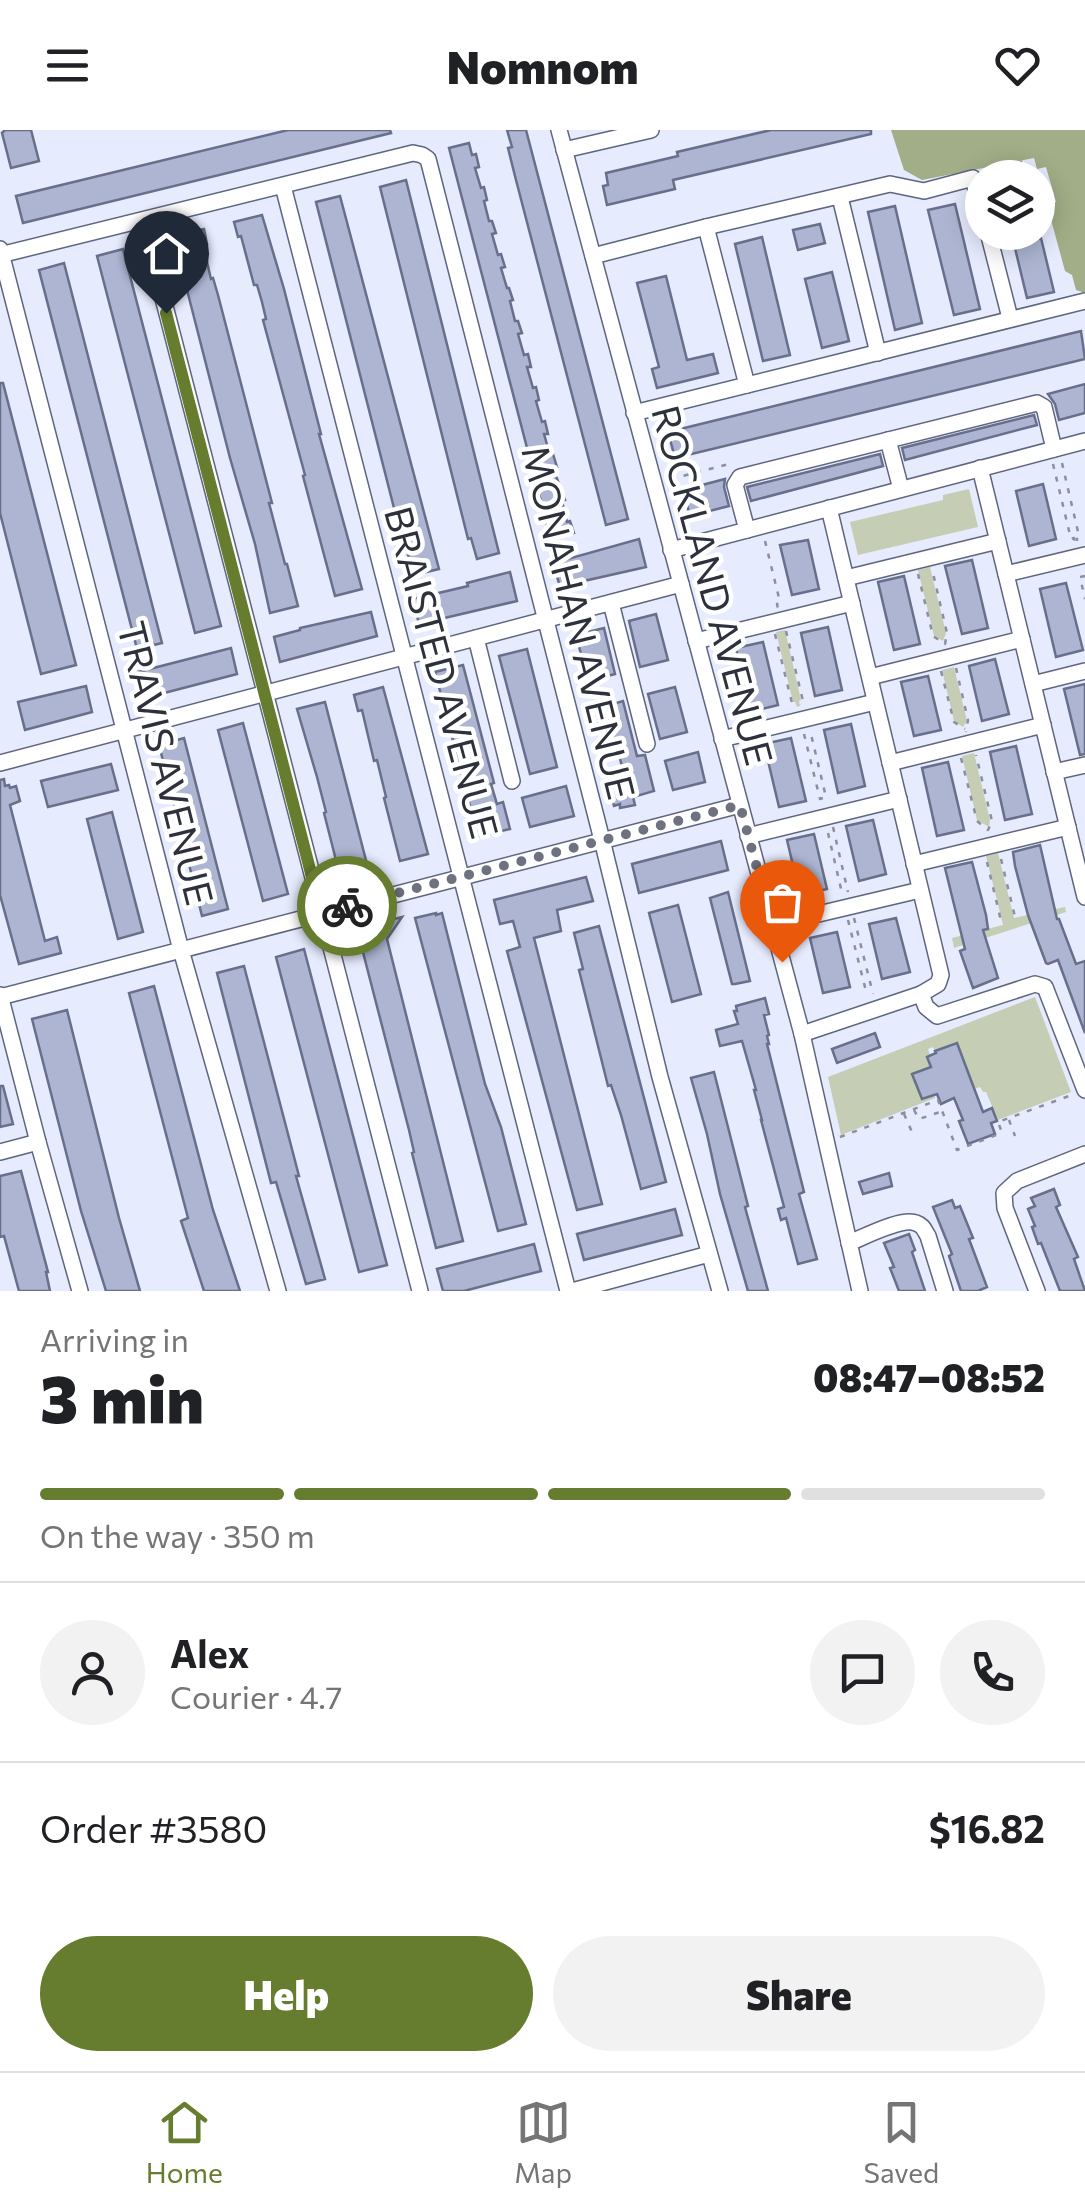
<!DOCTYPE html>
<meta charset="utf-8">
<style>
body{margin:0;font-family:Commissioner,sans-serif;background:#f2f2f2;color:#202124;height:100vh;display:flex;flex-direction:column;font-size:38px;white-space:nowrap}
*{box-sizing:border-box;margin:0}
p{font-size:32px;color:#757577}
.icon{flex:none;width:55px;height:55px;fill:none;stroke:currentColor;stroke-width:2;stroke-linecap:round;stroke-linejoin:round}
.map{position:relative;height:1161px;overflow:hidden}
.panel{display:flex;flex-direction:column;background:#fff;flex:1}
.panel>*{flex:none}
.controls{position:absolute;left:965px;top:30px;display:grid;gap:20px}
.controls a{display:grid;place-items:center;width:90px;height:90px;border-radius:50%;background:#fff;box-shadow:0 5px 25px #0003;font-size:50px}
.pin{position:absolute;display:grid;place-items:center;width:85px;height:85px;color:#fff;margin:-102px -42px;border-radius:50% 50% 50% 0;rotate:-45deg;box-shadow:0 0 10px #0007}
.pin .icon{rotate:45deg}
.courier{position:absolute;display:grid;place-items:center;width:100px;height:100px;margin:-50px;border:8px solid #667c2e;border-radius:50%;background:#fff;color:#222;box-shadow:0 2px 12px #0007}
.head em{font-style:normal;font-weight:800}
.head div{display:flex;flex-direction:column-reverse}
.head{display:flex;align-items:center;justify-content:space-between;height:170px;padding:0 40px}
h1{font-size:65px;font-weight:800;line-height:75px}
.bar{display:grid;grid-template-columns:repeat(4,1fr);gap:15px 10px;align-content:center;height:120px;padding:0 40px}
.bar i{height:12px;border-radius:8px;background:#e0e0e0}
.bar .active{background:#667c2e}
.bar p{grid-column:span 4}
.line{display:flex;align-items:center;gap:25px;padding:0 40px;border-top:2px solid #e0e0e0}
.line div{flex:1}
.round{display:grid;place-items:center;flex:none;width:105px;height:105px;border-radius:52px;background:#f2f2f2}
.primary-button{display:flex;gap:20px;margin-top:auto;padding:20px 40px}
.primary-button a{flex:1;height:115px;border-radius:60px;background:#667c2e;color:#fff;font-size:40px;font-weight:800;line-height:115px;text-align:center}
.primary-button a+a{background:#f2f2f2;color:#202124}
header{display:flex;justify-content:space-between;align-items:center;height:130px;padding:0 40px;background:#fff;font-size:45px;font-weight:800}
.tabs{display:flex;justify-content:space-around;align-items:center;height:140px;border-top:2px solid #e0e0e0;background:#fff;font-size:28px;color:#757577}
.tabs a{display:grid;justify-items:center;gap:5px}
.tabs .active{color:#667c2e}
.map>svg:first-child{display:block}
.green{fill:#c5ceb4}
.forest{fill:#a1ae87}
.building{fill:#adb5d2;stroke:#686f8a;stroke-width:2.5}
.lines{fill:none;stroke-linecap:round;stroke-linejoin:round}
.minor-casing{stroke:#5e657f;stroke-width:18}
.path{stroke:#8b8f9e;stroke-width:2.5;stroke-dasharray:5 8;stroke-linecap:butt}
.minor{stroke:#fff;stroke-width:15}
.done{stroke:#6e7280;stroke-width:10;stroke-dasharray:0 18}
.route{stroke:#667c2e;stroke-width:12}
.labels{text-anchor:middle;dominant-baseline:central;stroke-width:9;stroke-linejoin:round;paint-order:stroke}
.street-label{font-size:38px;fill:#2d313c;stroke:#fff}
</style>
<header><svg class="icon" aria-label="menu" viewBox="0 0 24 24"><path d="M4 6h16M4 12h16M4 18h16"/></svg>Nomnom<svg class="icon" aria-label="heart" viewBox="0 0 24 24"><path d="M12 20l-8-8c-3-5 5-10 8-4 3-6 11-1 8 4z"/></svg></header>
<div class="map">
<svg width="1085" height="1161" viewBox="0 0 1085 1161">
<rect width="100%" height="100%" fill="#e6ebfe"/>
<g class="green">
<path d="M969 359 978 397 858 425 850 392 943 370V365Z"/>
<path d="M930 437 946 503 943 511 934 506 918 440Z"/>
<path d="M785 500 801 570 799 571 800 576 797 577 795 572H793L776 502Z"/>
<path d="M954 537 967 591 963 597 954 591 942 540Z"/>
<path d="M974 623 990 690 989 697 977 690 962 626Z"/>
<path d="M998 723 1014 788 1065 777 1066 782 954 818 952 808 1003 795 986 726Z"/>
<path d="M1035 867 1071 962 998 990 986 962H983L980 957 974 959 957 913 935 921 933 917 928 919 930 925 927 927 931 937 913 944 922 969 934 965 935 968 841 1005 828 947Z"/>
</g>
<path class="forest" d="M891 0H1085V163L1076 160 1072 145 1065 141 1047 75 1056 72 1046 37 1037 39 1034 28 922 50 904 40Z"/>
<g class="building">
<path d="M5 0H31L39 31 11 38 2 3Z"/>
<path d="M288 0H390L391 3 23 93 16 66Z"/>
<path d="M507 0H526L628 389 606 395 516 50 508 18 512 17Z"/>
<path d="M771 0H871V4L673 50 675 59 607 75 603 56 608 55 606 43 678 26 677 22Z"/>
<path d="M469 13 472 25 476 24 479 37 475 38 481 58 484 57 487 70 484 71 489 91H492L496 103 492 104 498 125 501 124 505 137 501 138 507 158H509L513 170 510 171 515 191H518L522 203 518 204 524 225 528 224 531 237H527L533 258 536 257 539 270 536 271 542 292 545 291 548 304H544L550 325 553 324 557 337 553 338 565 370 562 371 567 392 570 391 574 403 551 410 449 18Z"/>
<path d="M1021 32 1025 48H997L995 39Z"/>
<path d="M406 50 499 423 477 429 471 408 468 409 380 57Z"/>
<path d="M340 66 439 439 414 445 395 382 316 72Z"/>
<path d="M955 74 980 179 954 185 928 80Z"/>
<path d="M895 76 922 193 895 200 868 82Z"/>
<path d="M262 85 284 159 321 304H319L362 459 335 466 303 346 305 345 263 190 266 189 262 172 257 155H254L241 106 238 107 234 92Z"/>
<path d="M820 94 825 113 798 120 793 100Z"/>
<path d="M204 99 207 114 203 115 211 149 213 148 218 165 272 373H269L285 434H287L298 476 270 483 255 414 230 328 186 156 188 155 176 106Z"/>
<path d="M762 107 790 225 763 231 735 114Z"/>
<path d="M1041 108 1054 162 1027 168 1014 114Z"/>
<path d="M123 119 221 496 195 503 97 126Z"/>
<path d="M64 133 162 513 137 519 39 140Z"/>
<path d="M832 142 849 211 822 218 805 149Z"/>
<path d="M666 146 687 230 713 224 718 243 657 258 652 239 659 237 637 153Z"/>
<path d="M1081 201 1085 229 675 328 668 302Z"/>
<path d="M0 253H3L76 535 41 544 0 383Z"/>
<path d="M1085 254V283L1059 290 1055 274 1048 264Z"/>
<path d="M1034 285 1037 295 905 330 902 318Z"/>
<path d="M880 324 883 336 751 371 747 357Z"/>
<path d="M725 349 724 357 729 376 690 386 683 360Z"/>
<path d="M1043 354 1056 409 1029 416 1016 361Z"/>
<path d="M639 409 646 437 575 453 576 456 561 460 553 433Z"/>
<path d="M808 410 819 459 792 465 780 415Z"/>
<path d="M972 430 988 498 962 504 945 436Z"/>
<path d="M510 442 517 471 419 494 413 469 468 456 467 453Z"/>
<path d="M904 446 920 514 894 520 878 452Z"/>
<path d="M1066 453 1083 520 1056 527 1040 459Z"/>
<path d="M371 482 377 506 280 532 274 507 300 500V498Z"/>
<path d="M656 484 668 530 640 537 629 491Z"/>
<path d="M828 497 842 560 815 566 801 503Z"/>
<path d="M604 498 615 544 588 551 576 505Z"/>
<path d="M763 512 778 575 750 582 736 518Z"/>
<path d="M231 518 237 544 145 568 138 542Z"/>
<path d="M527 519 557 637 530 644 499 526Z"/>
<path d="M995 529 1009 584 982 591 969 536Z"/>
<path d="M463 535 494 653 491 654 497 674 503 672 510 699 475 707 467 677 470 676 435 542Z"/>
<path d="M928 546 941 600 914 606 901 552Z"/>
<path d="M1085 554V624L1080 625 1064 559Z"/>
<path d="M86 556 92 582 25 600 18 572Z"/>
<path d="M383 557 428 724 400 731 384 668 386 667 377 630 374 631 362 580 358 581 354 565Z"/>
<path d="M675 557 687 602 660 609 648 564Z"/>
<path d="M623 571 637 626 645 625 654 661 633 667 635 675 620 678V674L614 676 609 659 614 658V655L626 652 618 621 607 624 595 579Z"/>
<path d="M325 572 369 742 341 750 324 683 326 682 317 647 297 579Z"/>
<path d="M243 593 288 764 263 771 218 600Z"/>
<path d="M851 594 865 656 838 663 824 600Z"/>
<path d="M184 608 228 779 202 786 159 615Z"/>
<path d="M791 608 806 671 779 677 764 614Z"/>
<path d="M1016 616 1032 684 1005 690 990 622Z"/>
<path d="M698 622 705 652 673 660 665 631Z"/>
<path d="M948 632 964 700 937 706 922 638Z"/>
<path d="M111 634 118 660 48 677 41 651Z"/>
<path d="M4 649 5 656 9 655 10 658 16 656 20 671 10 675 45 811 57 807 61 823 19 834 0 765V650Z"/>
<path d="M566 656 574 686 530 697 522 668Z"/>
<path d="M112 682 143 802 118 809 87 689Z"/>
<path d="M873 690 886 744 859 751 846 696Z"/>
<path d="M814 704 827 759 800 765 787 710Z"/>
<path d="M721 711 728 740 639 763 632 734Z"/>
<path d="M1040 715 1057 789H1059L1076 834 1085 831V903L1058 830 1048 834 1046 833 1028 785 1015 736 1013 722Z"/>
<path d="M972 732 986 785 988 799 983 800 998 848 973 858 960 821 965 819 945 738Z"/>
<path d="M586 747 593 771 557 780 561 801 534 808 602 1074 577 1080 507 821 520 817 513 791 500 794 494 770Z"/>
<path d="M728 762 750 851 735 854H732L710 768Z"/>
<path d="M678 775 701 864 672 872 649 783Z"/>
<path d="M436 783V785L442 783 485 954 501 997 526 1094 498 1101 415 788Z"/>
<path d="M402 787 387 809 463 1111 436 1118 412 1023 414 1022 409 1000 358 803 375 799 374 794Z"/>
<path d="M896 788 910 842 882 849 869 794Z"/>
<path d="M599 796 666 1052 641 1059 621 985 611 955 608 956 579 840 583 839 574 803Z"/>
<path d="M837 802 850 857 823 863 810 808Z"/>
<path d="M304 819 387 1135 359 1142 276 827Z"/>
<path d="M244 836 299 1046H296L325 1149 306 1154 276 1052 271 1053 217 843Z"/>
<path d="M154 856 213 1080 240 1161H204L181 1091 188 1088 129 863Z"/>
<path d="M765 868 769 884 764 885 769 905 767 906 769 914H767L804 1062 799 1064 817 1129 798 1134 786 1088 781 1090 778 1079 784 1077 761 990H762L754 960H756L742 911 720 916 716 900 738 894 734 881H737L736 876Z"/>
<path d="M67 880 119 1088 140 1161H106L81 1081 32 889Z"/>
<path d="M875 903 880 917 837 933 832 919Z"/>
<path d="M957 913 983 982 992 978 997 991 991 993 995 1004 968 1014 959 991 963 990 954 968 941 974 937 964 922 969 912 944 931 937 927 927 936 923 935 921Z"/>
<path d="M714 942 748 1076 745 1077 768 1161H748L720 1064 707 1004 691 948Z"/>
<path d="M0 956H3L13 994 0 997Z"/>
<path d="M21 1041 48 1142H46L50 1161H19L4 1106 0 1107V1046Z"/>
<path d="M889 1043 892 1056 863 1064 859 1052Z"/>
<path d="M1054 1059 1060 1075 1056 1077 1078 1127 1074 1129 1085 1161H1060L1041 1113 1038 1114 1032 1097 1035 1096 1028 1079 1035 1076 1031 1068Z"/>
<path d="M952 1070 955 1078 960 1076 973 1108 969 1109 987 1157 978 1161H961L949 1126 952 1124 933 1077Z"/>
<path d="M675 1079 682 1105 584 1130 577 1104Z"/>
<path d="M909 1104 915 1120 912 1122 925 1161H899L890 1138 894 1137 884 1113Z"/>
<path d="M534 1114 541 1141 464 1161H443L437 1139Z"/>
</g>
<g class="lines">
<g class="minor-casing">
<g id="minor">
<path d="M559 0 802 904 860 1161"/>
<path d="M564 20 651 0"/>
<path d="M283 56 568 1161"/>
<path d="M840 67 878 223"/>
<path d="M143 91 420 1161"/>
<path d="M706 97 747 255"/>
<path d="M988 102 1010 188"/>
<path d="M0 119 181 820 278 1161"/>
<path d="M0 125 413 23 422 25 428 29 602 710 660 947 720 1161"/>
<path d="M593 126 706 97 890 54 924 61 973 48 982 83"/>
<path d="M634 283 1085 171"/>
<path d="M888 310 901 359"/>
<path d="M980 338 1085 767"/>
<path d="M747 400 735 355 740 347 1037 273 1044 277 1054 319"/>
<path d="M671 420 1085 311"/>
<path d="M1006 444 1085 425"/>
<path d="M846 448 998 411"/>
<path d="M611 473 647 614"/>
<path d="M476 508 512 651"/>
<path d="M696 511 852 473"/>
<path d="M870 547 1022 509"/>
<path d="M1033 554 1085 541"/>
<path d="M722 609 875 572"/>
<path d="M0 633 681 454"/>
<path d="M890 633 1043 595"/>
<path d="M1054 642 1085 635"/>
<path d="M748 706 899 669"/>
<path d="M914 734 1068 697"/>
<path d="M772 795 920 760"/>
<path d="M921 864 926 877 937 886 1035 854 1045 857 1085 960"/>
<path d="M0 865 38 1012 80 1161"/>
<path d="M0 867 740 675"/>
<path d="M802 904 921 864 938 854 941 845 829 378"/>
<path d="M0 1022 38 1012"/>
<path d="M849 1113C864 1107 902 1087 916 1093 924 1096 924 1100 928 1106L945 1161"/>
<path d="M572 1161 709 1124"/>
<path d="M1037 1161 1005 1078 1004 1063 1017 1051 1085 1024"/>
</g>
</g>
<g class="path">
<path d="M1062 333 1079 406 1077 407V411"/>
<path d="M1053 334 1071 409 1074 408 1075 412"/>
<path d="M671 349 729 334 731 336"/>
<path d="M765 411 780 472 777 474 778 479"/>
<path d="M918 444 933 506 945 514 947 503 933 443"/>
<path d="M1085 446 1080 447 1085 469"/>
<path d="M786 501 803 571H800L801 574"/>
<path d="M775 504 792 573 795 572V575"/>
<path d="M956 538 968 590 966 602"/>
<path d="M941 541 954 592 965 599"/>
<path d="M804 604 820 669 826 667 810 600"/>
<path d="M961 628 977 691 988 700 992 691 976 625"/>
<path d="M833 697 848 762"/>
<path d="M828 703 842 763"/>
<path d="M1001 729 1015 787"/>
<path d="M987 732 1002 795"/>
<path d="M854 788 873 864"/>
<path d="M848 790 867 865"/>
<path d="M914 980 919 989 943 981"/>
<path d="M904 984 912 1002"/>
<path d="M1009 990 1015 1006"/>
<path d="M840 1007 938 970 957 1020 999 1004 1001 1000 998 992 1069 966"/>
</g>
<use href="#minor" class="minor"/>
</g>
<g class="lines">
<path class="done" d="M347 776 740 675 782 832"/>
<path class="route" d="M166 183 321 782 347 776"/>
</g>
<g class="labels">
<g class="street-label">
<text transform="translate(714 455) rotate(75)">ROCKLAND AVENUE</text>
<text transform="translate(580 492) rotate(76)">MONAHAN AVENUE</text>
<text transform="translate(443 542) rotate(75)">BRAISTED AVENUE</text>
<text transform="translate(167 633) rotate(76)">TRAVIS AVENUE</text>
</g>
</g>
</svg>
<div class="controls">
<a><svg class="icon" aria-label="layers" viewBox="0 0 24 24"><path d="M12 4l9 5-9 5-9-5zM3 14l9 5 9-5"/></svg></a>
</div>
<div class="pin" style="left:782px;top:832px;background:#ea580c"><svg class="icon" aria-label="bag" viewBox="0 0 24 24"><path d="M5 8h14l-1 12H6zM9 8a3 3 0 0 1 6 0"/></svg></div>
<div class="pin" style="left:166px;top:183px;background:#1f2937"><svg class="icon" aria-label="home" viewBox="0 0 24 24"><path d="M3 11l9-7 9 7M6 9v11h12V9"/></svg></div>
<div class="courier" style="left:347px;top:776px"><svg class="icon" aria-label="bike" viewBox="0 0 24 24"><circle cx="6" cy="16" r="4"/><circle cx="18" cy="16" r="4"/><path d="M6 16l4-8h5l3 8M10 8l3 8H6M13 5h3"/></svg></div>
</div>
<section class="panel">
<div class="head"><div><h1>3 min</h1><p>Arriving in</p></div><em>08:47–08:52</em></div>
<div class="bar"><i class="active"></i><i class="active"></i><i class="active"></i><i></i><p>On the way · 350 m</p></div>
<div class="line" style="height:180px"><a class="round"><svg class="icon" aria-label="person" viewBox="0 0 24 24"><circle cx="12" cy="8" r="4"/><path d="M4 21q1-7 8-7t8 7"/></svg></a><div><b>Alex</b><p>Courier · 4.7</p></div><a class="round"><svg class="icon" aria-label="chat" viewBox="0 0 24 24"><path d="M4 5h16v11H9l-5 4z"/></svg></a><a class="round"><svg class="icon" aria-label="phone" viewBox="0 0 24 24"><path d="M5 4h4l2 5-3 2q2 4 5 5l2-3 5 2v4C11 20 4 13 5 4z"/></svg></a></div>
<div class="line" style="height:130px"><div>Order #3580</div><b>$16.82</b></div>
<div class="primary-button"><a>Help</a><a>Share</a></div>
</section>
<nav class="tabs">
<a class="active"><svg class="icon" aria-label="home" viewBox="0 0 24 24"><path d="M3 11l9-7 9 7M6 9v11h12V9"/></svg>Home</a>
<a><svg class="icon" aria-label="map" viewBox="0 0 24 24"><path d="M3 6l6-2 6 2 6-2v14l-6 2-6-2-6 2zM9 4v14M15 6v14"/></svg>Map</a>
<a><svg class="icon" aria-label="saved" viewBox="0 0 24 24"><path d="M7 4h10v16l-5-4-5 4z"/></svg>Saved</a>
</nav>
